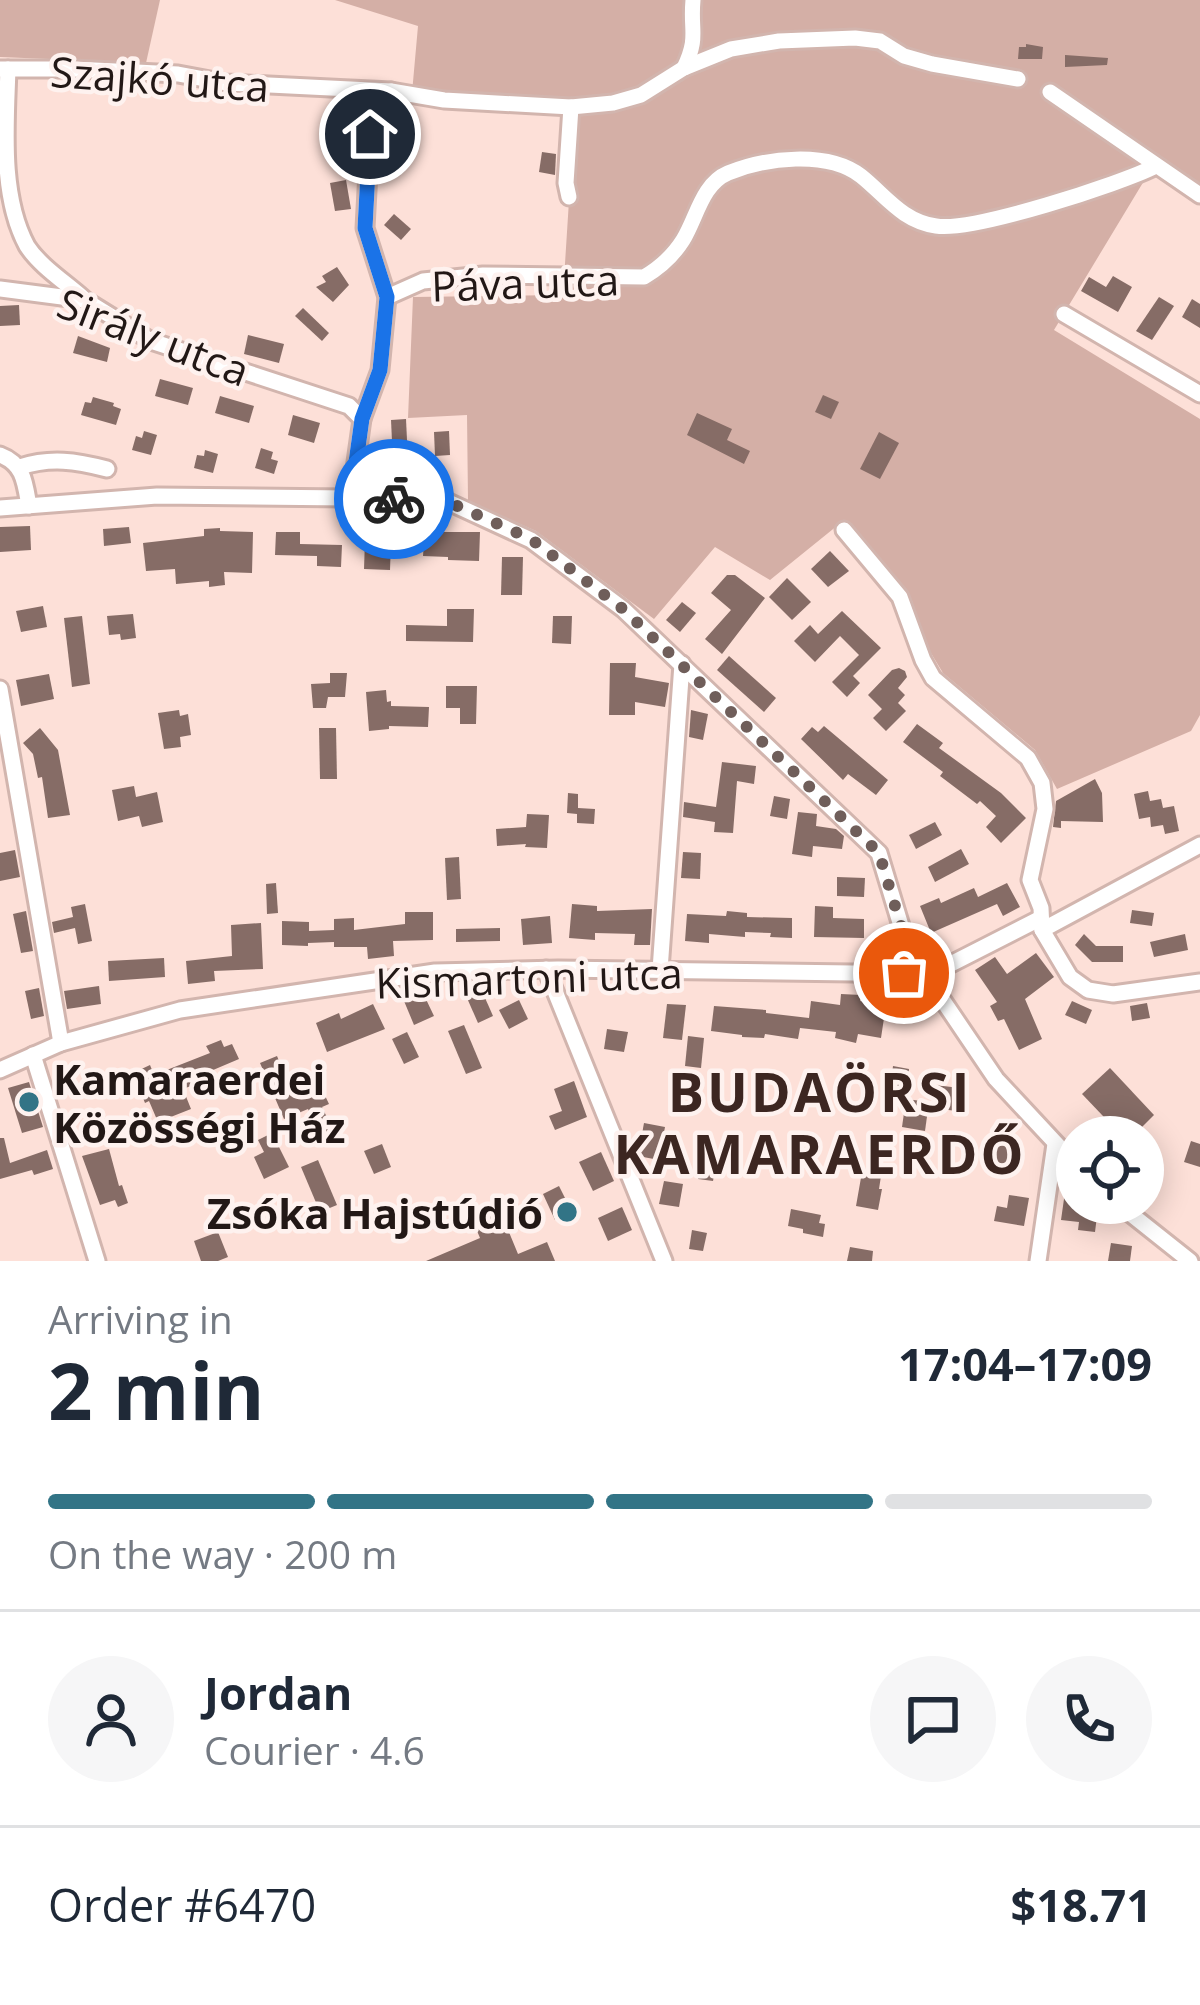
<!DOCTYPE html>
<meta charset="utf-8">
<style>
body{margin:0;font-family:"Open Sans",sans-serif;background:#f6f6f7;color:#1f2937;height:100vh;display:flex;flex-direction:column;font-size:45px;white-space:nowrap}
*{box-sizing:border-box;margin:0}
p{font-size:39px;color:#747a83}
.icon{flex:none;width:66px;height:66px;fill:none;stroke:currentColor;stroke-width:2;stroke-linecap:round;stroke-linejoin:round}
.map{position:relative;height:1261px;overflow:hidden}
.panel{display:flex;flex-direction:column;background:#fff;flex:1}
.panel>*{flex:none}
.fabs{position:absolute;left:1056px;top:1116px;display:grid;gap:24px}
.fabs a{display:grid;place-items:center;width:108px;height:108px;border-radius:50%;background:#fff;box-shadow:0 6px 30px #0003;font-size:60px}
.pin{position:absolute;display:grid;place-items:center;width:102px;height:102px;color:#fff;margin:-51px;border:6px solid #fff;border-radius:50%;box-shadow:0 3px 12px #0007}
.courier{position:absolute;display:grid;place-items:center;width:120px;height:120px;margin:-60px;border:9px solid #1a73e8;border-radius:50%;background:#fff;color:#222;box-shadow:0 3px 15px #0007}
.head em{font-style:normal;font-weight:700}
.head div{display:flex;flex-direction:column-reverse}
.head{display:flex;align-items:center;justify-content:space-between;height:204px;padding:0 48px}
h1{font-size:78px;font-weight:700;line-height:90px}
.bar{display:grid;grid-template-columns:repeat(4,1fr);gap:18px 12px;align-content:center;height:144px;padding:0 48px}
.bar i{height:15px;border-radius:9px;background:#e0e1e3}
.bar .active{background:#327486}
.bar p{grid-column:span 4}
.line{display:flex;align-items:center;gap:30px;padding:0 48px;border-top:3px solid #e0e1e3}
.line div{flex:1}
.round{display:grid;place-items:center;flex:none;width:126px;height:126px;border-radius:63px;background:#f6f6f7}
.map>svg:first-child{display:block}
.green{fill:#d4afa6}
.building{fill:#866c66}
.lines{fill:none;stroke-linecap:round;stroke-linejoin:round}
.street-casing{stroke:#d2b5ae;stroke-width:21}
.street{stroke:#fff;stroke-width:15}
.done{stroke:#6f5e5a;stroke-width:12;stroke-dasharray:0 21.6}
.route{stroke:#1a73e8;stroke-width:15}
.poi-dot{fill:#327486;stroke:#fef2ef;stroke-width:4.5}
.labels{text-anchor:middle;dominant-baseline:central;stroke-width:9;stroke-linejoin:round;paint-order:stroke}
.street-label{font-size:42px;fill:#221816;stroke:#fef2ef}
.poi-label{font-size:42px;font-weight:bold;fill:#221816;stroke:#fef2ef;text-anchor:start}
.district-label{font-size:54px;font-weight:bold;letter-spacing:3px;fill:#3c2621;stroke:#fef2ef}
</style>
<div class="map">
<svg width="1200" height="1261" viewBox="0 0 1200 1261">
<rect width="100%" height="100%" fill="#fde0d8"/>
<g class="green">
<path d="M0 0H160L146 63 0 57Z"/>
<path d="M335 0H1200V190L1156 161 1054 330 1200 419V715L1191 731 1057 789 1035 750 943 673 926 645 912 601 843 521 770 580 715 547 654 619 536 531 468 501 467 415 408 418 413 297 563 295 575 106 412 93 418 26Z"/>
</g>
<g class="building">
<path d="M1026 44 1043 47 1042 59H1018L1019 47H1026Z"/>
<path d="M1065 55 1108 58 1107 65 1065 67Z"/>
<path d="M542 152 556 154 555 175 539 172Z"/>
<path d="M346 180 351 209 335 211 330 183Z"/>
<path d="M394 214 411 229 401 240 384 225Z"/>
<path d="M337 267 349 285 333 302 316 287 326 282 322 276Z"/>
<path d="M1113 276 1132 287 1118 312 1081 291 1089 277 1106 287Z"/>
<path d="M1159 297 1174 306 1152 340 1136 331Z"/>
<path d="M1192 299 1200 304V328L1182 317Z"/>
<path d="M19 305 20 325 0 326V306Z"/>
<path d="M303 308 329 333 322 341 295 316Z"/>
<path d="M248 335 284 344 279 363 244 354Z"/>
<path d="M78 336 110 348 107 362 73 353Z"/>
<path d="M160 379 193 388 188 405 155 396Z"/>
<path d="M823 395 839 402 831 419 815 412Z"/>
<path d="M220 396 254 406 249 423 215 413Z"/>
<path d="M93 397 114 403 113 406 121 409 116 425 81 415 85 402 91 403Z"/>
<path d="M697 413 732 429 727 440 750 451 744 464 687 435Z"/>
<path d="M293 415 320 423 314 443 288 435Z"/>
<path d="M406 419 408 461 393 462 391 420Z"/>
<path d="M144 431 157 435 151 455 132 450 136 436 142 438Z"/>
<path d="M449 431 450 455 435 456 434 432Z"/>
<path d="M879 432 899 443 880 479 860 469Z"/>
<path d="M261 448 273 452 271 459 278 461 274 474 255 468Z"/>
<path d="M205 450 218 454 213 473 194 468 197 455 204 456Z"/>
<path d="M414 520 437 521V532H480L479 561 448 560V557L423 556 424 542H414Z"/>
<path d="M30 526 31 550 0 552V527Z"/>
<path d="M129 527 131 543 104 546 103 529Z"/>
<path d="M220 528V531L253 532 252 573 224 572 225 585 209 587V581L176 584 175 569 146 571 143 543 204 536V529Z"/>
<path d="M276 532H300V544L342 545 341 567 317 566V556L275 555Z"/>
<path d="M365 540 391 541 390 570 364 569Z"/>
<path d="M830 551 849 571 828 587 811 569Z"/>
<path d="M502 557H523L522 595H501Z"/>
<path d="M727 575H735L765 598 722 654 705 639 731 610 711 593Z"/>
<path d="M787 578 811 602 792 620 769 597Z"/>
<path d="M682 602 696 613 680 632 666 620Z"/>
<path d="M43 606 47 627 21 632 16 611Z"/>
<path d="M447 609H474L473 642 406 641V625L447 626Z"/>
<path d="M842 611 881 648 853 676 860 683 847 697 832 682 859 655 840 636 815 662 794 641 810 625 818 634Z"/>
<path d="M133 614 136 638 121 640 120 634 109 635 107 616Z"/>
<path d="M82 616 90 684 72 687 64 618Z"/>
<path d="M553 616H572L571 644 552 643Z"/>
<path d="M729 656 776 698 764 712 717 670Z"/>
<path d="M610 663H636L635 677 669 683 665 707 635 702V715H609Z"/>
<path d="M899 668 905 671 907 677 898 688 905 695 898 703 906 711 886 731 873 718 882 709 868 695 892 670Z"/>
<path d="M330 673H347L345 697H328L326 708H313L311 684 330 683Z"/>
<path d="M49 674 54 699 21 706 16 680Z"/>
<path d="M446 686H477L476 724H460V708H446Z"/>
<path d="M386 690 387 702 391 701V706L429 707 428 727 389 726V729L369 731 366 692Z"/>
<path d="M179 710 180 716 188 714 191 735 180 737 181 747 164 749 158 713Z"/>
<path d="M691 710 708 714 703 740 689 737Z"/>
<path d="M917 724 943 743 939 748 1001 793 1026 818 1001 843 986 827 996 816 980 801 977 804 940 776 943 772 903 742Z"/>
<path d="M824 726 888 780 876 795 848 774 843 780 801 739 812 727 818 732Z"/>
<path d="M40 728 58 750 70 815 48 818 42 777 38 778 33 754 23 743Z"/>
<path d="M319 728H336L337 779H320Z"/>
<path d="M722 762 756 766 754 784 737 781 733 833 714 832 715 822 683 817 684 802 716 807Z"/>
<path d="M1095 779 1102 793 1103 822 1061 821V828L1053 827 1056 801Z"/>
<path d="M134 786 136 797 157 792 163 822 142 827 139 816 118 821 112 790Z"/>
<path d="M1148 791 1150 801 1161 799 1163 808 1174 806 1179 831 1165 834 1163 825 1151 827 1150 817 1139 819 1134 794Z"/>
<path d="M568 793 578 794V808L595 809 594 824 577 823V814L567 813Z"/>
<path d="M774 796 790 799 787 819 770 816Z"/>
<path d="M798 812 817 814 816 826 836 829 844 836 842 849 813 846 812 857 792 854Z"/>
<path d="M527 814 549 815 547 848 525 847 526 844 497 846 496 829 526 827Z"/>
<path d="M935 822 942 835 916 849 909 835Z"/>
<path d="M961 849 969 864 935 882 928 867Z"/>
<path d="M15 850 20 877 0 881V853Z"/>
<path d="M683 852 701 853 700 879 681 878Z"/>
<path d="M459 857 461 899 447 900 445 858Z"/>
<path d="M837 877 865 878 864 897 837 896Z"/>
<path d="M276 883 278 913 267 914 266 884Z"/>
<path d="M1007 883 1020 907 1003 916 997 904 931 933 920 906 939 898 941 903 974 888 978 897Z"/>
<path d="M85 904 92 941 78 944 75 928 54 933 52 922 73 917 71 907Z"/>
<path d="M572 904 597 906V911L652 909 650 945H634L635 934 595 933V940L569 938Z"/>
<path d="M815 906 833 907V918L864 919V938L814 937Z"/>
<path d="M1132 910 1154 913 1152 926 1130 923Z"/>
<path d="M26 911 33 951 21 953 13 914Z"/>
<path d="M727 911 747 913V917L792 918V938L770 937 771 933 745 932V937L709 934V943L685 941 687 914 726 916Z"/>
<path d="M405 912H433V940L393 941 394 956 368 959 367 947H334V942L308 943V946L282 945V921L309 922V931L334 930V919L354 918V930L405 924Z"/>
<path d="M550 916 552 943 523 945 521 919Z"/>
<path d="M261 923 263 969 214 971 215 981 188 984 186 961 232 956 231 925Z"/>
<path d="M500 928V941L456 942V929Z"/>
<path d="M1084 934 1096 946H1123V962H1092L1075 945Z"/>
<path d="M1185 934 1188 950 1154 957 1150 942Z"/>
<path d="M1036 953 1054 977 1025 999 1042 1039 1019 1050 1004 1019 998 1021 990 1006 997 1002 975 970 995 957 1007 974Z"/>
<path d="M164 958 165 977 109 981 108 961Z"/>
<path d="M99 986 101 1004 67 1009 64 991Z"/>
<path d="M39 988 44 1016 31 1019 25 991Z"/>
<path d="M482 991 493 1016 478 1023 467 998Z"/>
<path d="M423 993 434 1016 414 1025 404 1001Z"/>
<path d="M841 994 861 995 860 1001 886 1005 881 1038 858 1034 856 1043 835 1038 836 1032 800 1028 798 1039 765 1034 764 1038 742 1037V1035L711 1031 714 1006 766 1010V1013L809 1018 811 1001 840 1005Z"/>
<path d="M519 1000 528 1019 509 1029 499 1010Z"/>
<path d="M1072 1001 1092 1010 1086 1024 1065 1015Z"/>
<path d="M1147 1003 1150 1018 1132 1021 1130 1006Z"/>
<path d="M373 1004 385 1029 327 1052 316 1023 339 1013 341 1019Z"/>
<path d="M667 1004 686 1005 682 1040 663 1038Z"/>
<path d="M464 1025 482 1068 466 1074 448 1031Z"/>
<path d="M607 1029 628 1032 624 1052 604 1049Z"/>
<path d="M407 1032 419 1057 404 1064 392 1039Z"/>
<path d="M688 1036 704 1038 701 1068 685 1066Z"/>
<path d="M221 1040 224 1047 232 1044 239 1059 199 1076 201 1082 183 1089 191 1109 158 1122 149 1101 145 1103 133 1073 150 1065 154 1075 210 1053 206 1046Z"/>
<path d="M277 1056 293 1095 319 1083 329 1104 322 1107 334 1132 322 1138 308 1109 284 1119 260 1063Z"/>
<path d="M893 1066 909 1069 905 1099 889 1096Z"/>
<path d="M1110 1068 1154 1115 1132 1137H1123L1082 1094Z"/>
<path d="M574 1081 587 1117 555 1130 549 1116 562 1111 554 1089Z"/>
<path d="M29 1082 43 1127 22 1133 8 1088Z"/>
<path d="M935 1085 968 1089 965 1112 932 1108Z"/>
<path d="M906 1099 929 1102 925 1131 902 1127Z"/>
<path d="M644 1123 665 1127 659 1160 638 1156Z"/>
<path d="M272 1133 289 1167 264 1179 254 1157 264 1152 258 1140Z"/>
<path d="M993 1135 1011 1138 1007 1172 988 1169Z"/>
<path d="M0 1138H4L10 1163 47 1150 53 1169 34 1175 32 1170 0 1179Z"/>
<path d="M1191 1141 1200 1144V1167L1184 1162Z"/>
<path d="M382 1144 391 1167 374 1174 364 1151Z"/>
<path d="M109 1149 119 1186 122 1185 128 1203 118 1207 115 1200 100 1205 82 1156Z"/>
<path d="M601 1152 614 1181 593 1191 579 1162Z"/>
<path d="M702 1155 717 1158 713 1181 698 1179Z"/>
<path d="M318 1160 337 1205 320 1212 301 1167Z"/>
<path d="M862 1172 881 1176 879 1189H882L878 1210 856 1206Z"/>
<path d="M664 1181 683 1184 679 1207 659 1204Z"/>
<path d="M1066 1185 1077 1187V1205H1081L1079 1221 1080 1213 1097 1216 1095 1232 1078 1230 1079 1222 1061 1220Z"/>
<path d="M559 1186 572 1212 555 1220 543 1194Z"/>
<path d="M1009 1195 1029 1198 1024 1226 994 1221 997 1206 1007 1208Z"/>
<path d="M497 1203 518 1254 547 1242 555 1261H426L480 1238 470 1214Z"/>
<path d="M622 1207 632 1230 608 1241 598 1218Z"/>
<path d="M791 1209 821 1215 819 1223 825 1224 823 1237 803 1233V1229L788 1226Z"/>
<path d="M692 1230 707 1233 703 1251 689 1249Z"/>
<path d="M218 1232 228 1257 218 1261H201L194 1241Z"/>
<path d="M1111 1243 1132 1246 1130 1261H1108Z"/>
<path d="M850 1247 873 1251 872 1261H847Z"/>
</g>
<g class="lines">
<g class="street-casing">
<g id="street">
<path d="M684 68C699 36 690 32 693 0"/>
<path d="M0 69H73L178 74 226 83 391 91 444 100 571 107 613 103 641 95 684 68 731 49 779 41 855 38 880 41 904 56 932 64 1018 79"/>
<path d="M8 69C6 127 0 196 27 246 40 266 65 282 83 298"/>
<path d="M1050 92 1200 195"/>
<path d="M569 197 566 183 571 107"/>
<path d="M0 289 85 300 151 341 349 406 362 419 351 498"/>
<path d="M387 297 423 281 483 275 644 277C661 267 673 256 683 240 697 217 702 184 728 173 765 158 827 150 861 176 886 196 902 221 936 226 973 232 1120 184 1156 166"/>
<path d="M1064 314 1200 394"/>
<path d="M362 419 380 370 387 297 365 228 370 134 391 91"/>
<path d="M0 455C24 464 25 483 29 506"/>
<path d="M20 467C51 457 76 461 107 469"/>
<path d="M0 508 157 496 442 499 531 540 623 609 879 853 905 939 925 974 996 1079 1077 1166"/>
<path d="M844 530 900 597 923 660 933 678 1028 758 1042 783 1045 809 1030 880 1041 908 1042 930 1070 977 1088 990 1113 994 1200 982"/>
<path d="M0 689 61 1043"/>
<path d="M1042 930 1200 845"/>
<path d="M546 969 664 1261"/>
<path d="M660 970 682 664"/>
<path d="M33 1055 97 1261"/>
<path d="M0 1070 61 1043 180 1010 435 972 558 969 925 974 941 969 1041 918"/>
<path d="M1117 1203 1190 1261"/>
<path d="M1038 1261 1055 1144"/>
</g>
</g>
<use href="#street" class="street"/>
</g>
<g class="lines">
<path class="done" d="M394 499H442L531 539 623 609 879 853 905 939 925 974 904 973"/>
<path class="route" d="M370 134 365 228 387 297 380 370 362 419 351 498 394 499"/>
</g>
<g class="poi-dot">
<circle cx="29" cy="1102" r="12"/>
<circle cx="567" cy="1212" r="12"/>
</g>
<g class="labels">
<g class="street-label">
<text transform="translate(160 78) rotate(4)">Szajkó utca</text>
<text transform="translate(525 282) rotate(-2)">Páva utca</text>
<text transform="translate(154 336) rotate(21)">Sirály utca</text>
<text transform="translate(529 977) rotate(-2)">Kismartoni utca</text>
</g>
<g class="poi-label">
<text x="53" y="1078">Kamaraerdei<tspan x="53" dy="48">Közösségi Ház</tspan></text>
<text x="543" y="1212" text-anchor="end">Zsóka Hajstúdió</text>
</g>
<g class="district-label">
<text x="820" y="1091">BUDAÖRSI<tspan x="820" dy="62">KAMARAERDŐ</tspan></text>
</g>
</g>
</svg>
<div class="fabs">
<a><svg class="icon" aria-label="locate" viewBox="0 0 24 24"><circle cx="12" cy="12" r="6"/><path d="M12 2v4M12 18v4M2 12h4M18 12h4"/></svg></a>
</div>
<div class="pin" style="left:904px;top:973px;background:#ea580c"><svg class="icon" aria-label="bag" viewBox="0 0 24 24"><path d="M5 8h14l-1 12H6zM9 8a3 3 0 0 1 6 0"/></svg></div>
<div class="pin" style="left:370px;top:134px;background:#1f2937"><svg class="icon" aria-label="home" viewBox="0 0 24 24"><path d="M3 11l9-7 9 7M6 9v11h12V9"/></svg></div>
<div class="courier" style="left:394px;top:499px"><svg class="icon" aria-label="bike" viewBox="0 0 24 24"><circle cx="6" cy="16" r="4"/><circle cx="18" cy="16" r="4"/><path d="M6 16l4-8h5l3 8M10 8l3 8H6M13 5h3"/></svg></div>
</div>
<section class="panel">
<div class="head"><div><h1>2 min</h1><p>Arriving in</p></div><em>17:04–17:09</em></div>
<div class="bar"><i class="active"></i><i class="active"></i><i class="active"></i><i></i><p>On the way · 200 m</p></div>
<div class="line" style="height:216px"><a class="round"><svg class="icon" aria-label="person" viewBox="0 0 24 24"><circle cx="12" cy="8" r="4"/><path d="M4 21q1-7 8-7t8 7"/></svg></a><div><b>Jordan</b><p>Courier · 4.6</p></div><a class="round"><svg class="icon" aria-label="chat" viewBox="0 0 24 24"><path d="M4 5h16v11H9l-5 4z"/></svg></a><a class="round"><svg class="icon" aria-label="phone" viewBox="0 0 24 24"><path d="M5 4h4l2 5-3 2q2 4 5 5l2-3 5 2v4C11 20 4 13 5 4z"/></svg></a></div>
<div class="line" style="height:156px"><div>Order #6470</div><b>$18.71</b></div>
</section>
